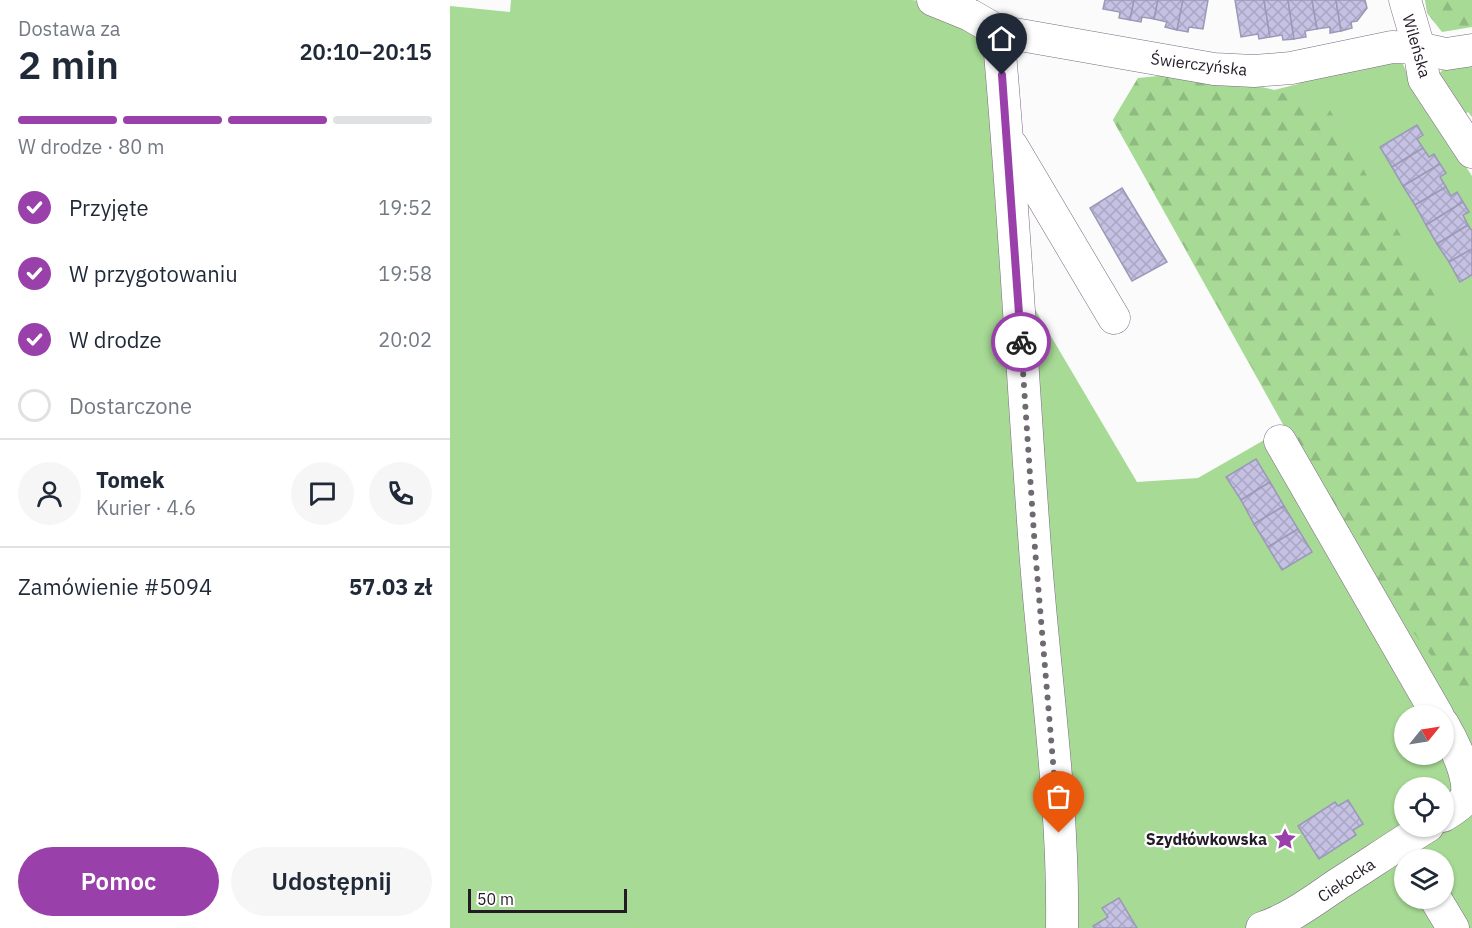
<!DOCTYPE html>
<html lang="pl">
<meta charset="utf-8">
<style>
body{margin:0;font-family:"IBM Plex Sans",sans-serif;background:#f6f6f7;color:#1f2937;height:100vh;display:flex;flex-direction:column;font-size:22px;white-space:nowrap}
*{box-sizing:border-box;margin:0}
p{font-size:20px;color:#747a83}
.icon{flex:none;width:33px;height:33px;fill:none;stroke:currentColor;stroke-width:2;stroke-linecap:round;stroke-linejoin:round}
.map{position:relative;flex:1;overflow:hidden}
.details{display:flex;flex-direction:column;background:#fff;width:450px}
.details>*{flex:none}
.needle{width:39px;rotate:60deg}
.controls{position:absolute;left:944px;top:705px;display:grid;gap:12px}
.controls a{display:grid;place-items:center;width:60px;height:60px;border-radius:50%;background:#fff;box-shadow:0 2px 4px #0004;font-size:30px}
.scale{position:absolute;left:18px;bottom:15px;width:159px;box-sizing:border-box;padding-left:6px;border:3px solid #231b26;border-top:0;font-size:16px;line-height:21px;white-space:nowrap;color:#231b26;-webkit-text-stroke:4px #fff;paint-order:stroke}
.pin{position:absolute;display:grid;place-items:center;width:51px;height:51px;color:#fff;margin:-62px -26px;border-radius:50% 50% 50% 0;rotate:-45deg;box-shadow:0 0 6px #0007}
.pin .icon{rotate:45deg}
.courier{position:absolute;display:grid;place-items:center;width:60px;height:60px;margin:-30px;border:4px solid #9a40ab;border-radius:50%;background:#fff;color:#222;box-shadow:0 2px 8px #0007}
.head em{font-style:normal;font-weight:600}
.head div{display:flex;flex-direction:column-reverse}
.head{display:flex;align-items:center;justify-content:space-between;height:102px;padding:0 18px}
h1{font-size:39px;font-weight:600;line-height:45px}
.bar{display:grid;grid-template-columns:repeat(4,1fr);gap:9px 6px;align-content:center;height:72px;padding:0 18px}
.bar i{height:8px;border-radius:4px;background:#e0e1e3}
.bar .on{background:#9a40ab}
.bar p{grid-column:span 4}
.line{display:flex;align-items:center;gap:15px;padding:0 18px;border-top:2px solid #e0e1e3}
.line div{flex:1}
.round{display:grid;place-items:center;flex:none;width:63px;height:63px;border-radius:32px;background:#f6f6f7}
ol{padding:0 18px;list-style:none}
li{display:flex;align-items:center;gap:18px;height:66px}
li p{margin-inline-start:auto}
li .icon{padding:6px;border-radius:50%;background:#9a40ab;color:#fff;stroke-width:4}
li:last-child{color:#747a83}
li i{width:33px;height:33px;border:3px solid #e0e1e3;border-radius:50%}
.button{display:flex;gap:12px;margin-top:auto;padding:12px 18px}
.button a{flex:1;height:69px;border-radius:36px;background:#9a40ab;color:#fff;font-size:24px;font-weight:600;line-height:69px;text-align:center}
.button a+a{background:#f6f6f7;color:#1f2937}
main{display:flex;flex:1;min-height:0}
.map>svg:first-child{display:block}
.grass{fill:#a7da95;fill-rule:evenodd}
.forest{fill:url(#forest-firs)}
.building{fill:url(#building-cross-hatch);stroke:#9b98b8;stroke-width:1.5}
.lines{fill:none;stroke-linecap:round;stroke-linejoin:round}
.minor-casing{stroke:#7a6883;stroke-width:33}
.minor{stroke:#fff;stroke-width:32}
.done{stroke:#6f6971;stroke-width:6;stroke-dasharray:0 10.8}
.route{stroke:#9a40ab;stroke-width:8}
.labels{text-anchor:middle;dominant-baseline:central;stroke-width:4.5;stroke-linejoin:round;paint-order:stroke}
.street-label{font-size:16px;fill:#231b26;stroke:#fff}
.poi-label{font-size:16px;font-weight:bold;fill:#231b26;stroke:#fff;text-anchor:end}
</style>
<main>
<section class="details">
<div class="head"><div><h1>2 min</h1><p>Dostawa za</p></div><em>20:10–20:15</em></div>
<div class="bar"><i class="on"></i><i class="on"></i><i class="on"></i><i></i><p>W drodze · 80 m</p></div>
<ol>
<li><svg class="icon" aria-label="check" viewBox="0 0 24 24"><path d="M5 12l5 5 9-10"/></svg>Przyjęte<p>19:52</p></li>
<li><svg class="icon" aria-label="check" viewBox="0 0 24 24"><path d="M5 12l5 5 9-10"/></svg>W przygotowaniu<p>19:58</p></li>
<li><svg class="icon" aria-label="check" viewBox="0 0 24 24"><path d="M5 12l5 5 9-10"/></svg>W drodze<p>20:02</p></li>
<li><i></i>Dostarczone</li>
</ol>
<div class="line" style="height:108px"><a class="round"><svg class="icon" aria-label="person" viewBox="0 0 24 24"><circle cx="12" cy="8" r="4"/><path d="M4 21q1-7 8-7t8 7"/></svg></a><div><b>Tomek</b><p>Kurier · 4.6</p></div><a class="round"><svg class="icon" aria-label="chat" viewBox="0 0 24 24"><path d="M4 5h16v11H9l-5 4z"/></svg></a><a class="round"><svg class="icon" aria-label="phone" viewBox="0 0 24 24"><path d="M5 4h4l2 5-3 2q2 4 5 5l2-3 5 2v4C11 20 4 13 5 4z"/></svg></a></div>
<div class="line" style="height:78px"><div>Zamówienie #5094</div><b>57.03 zł</b></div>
<div class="button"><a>Pomoc</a><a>Udostępnij</a></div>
</section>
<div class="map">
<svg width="1022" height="928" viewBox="0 0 1022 928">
<defs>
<pattern id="forest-firs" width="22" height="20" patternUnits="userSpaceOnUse" patternTransform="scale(1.5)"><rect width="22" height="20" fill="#a7da95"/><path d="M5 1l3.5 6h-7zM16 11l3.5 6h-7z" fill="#8fba80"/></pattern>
<pattern id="building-cross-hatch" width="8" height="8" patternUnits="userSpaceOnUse" patternTransform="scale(1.5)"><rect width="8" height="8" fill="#c5c1e3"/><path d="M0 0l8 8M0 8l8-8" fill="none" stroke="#a9a5c3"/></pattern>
</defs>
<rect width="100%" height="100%" fill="#fbfbfb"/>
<g class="grass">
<path d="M61 0H462L469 1 539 34 604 928H0V6L60 12Z"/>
<path d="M950 57 961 83 1022 176V928H619L576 294 687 482 748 478 835 428 663 120 688 78 795 83 824 90 848 84 871 66ZM954 716H993V754H954ZM954 788H993V826H954ZM954 860H993V898H954Z"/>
<path d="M1022 61V117L1018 112 1011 117 987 76 996 66Z"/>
</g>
<g class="forest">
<path d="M975 0H1022V27L992 32 977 13Z"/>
<path d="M738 73 824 90 880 110 1022 362V701L996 675 918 573 663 120 688 78Z"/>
</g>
<g class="building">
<path d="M655 0H684L680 20 669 18 670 12 653 9Z"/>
<path d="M684 0H708L704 19 692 17 691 22 680 20Z"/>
<path d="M708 0H733L727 30 715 27 717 22 704 19Z"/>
<path d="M733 0H758L753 29 739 27 738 32 727 30Z"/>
<path d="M785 0H814L820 37 809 39 808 34 791 37Z"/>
<path d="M814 0H838L844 39 833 40 832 35 820 37Z"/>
<path d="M838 0H862L867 29 855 31 856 37 844 39Z"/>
<path d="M862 0H886L891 31 880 33V27L867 29Z"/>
<path d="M886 0H915L917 8 907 21 901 22 902 28 891 31Z"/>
<path d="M967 125 973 135 967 139 973 148 942 167 930 147Z"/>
<path d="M973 148 979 157 984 154 990 164 953 186 942 167Z"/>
<path d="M990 164 996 173 990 177 996 187 965 205 953 186Z"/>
<path d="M996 187 1001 196 1007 192 1013 202 976 225 965 205Z"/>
<path d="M672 188 717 262 682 281 640 208Z"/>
<path d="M1013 202 1019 212 1013 215 1018 225 987 244 976 225Z"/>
<path d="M1018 225 1022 231V249L999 262 987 244Z"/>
<path d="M1022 249V275L1010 282 999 262Z"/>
<path d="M806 459 820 482 791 500 776 477Z"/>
<path d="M820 482 834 506 804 524 791 500Z"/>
<path d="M834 506 848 529 818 547 804 524Z"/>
<path d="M848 529 862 552 832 570 818 547Z"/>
<path d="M898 800 913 824 903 830 906 835 869 859 848 826 885 802 888 806Z"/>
<path d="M669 898 687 928H644L643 926 658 917 652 908Z"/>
</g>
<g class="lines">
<g class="minor-casing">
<g id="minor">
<path d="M483 0 520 15 548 31 764 69 804 71 841 68 942 47 969 48 996 54 1022 50"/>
<path d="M955 0 969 48 974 79 1022 152"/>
<path d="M548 31C564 203 572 376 585 548 594 674 614 801 612 928"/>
<path d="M562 146 664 318"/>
<path d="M830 441 988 716"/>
<path d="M993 724C1003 741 1022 779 1016 798 1010 806 1001 811 993 816"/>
<path d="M985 898 1003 928"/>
<path d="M812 928C841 918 863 901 888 884 918 865 947 845 978 826"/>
</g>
</g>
<use href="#minor" class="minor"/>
</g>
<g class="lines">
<path class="done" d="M571 342 585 549 609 833"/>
<path class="route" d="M552 75 571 342"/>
</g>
<defs>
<g id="sight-bare" transform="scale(1.8)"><path d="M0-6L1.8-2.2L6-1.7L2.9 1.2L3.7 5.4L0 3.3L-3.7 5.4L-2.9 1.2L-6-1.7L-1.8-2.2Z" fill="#9a40ab" stroke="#fff" stroke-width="2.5" paint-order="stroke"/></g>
</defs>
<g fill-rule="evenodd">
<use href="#sight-bare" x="835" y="839"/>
</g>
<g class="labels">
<g class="street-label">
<text transform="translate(967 46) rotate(74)">Wileńska</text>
<text transform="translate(749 64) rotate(7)">Świerczyńska</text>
<text transform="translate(896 880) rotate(-34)">Ciekocka</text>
</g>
<g class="poi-label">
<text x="817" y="839">Szydłówkowska</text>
</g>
</g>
</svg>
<div class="controls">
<a><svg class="needle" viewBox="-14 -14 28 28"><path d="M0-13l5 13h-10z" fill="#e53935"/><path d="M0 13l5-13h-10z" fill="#747a83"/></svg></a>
<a><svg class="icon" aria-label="locate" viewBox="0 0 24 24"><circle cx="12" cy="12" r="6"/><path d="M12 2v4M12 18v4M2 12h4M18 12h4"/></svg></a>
<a><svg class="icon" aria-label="layers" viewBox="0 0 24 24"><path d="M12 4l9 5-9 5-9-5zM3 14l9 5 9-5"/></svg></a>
</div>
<div class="scale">50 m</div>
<div class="pin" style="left:609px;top:833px;background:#ea580c"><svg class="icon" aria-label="bag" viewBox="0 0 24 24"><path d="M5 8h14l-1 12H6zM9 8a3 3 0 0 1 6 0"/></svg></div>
<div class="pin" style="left:552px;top:75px;background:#1f2937"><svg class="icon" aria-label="home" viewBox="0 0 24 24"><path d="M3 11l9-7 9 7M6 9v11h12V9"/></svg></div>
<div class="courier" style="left:571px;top:342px"><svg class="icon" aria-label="bike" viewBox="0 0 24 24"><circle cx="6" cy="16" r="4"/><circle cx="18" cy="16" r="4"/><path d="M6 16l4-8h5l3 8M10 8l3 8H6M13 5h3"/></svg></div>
</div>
</main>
